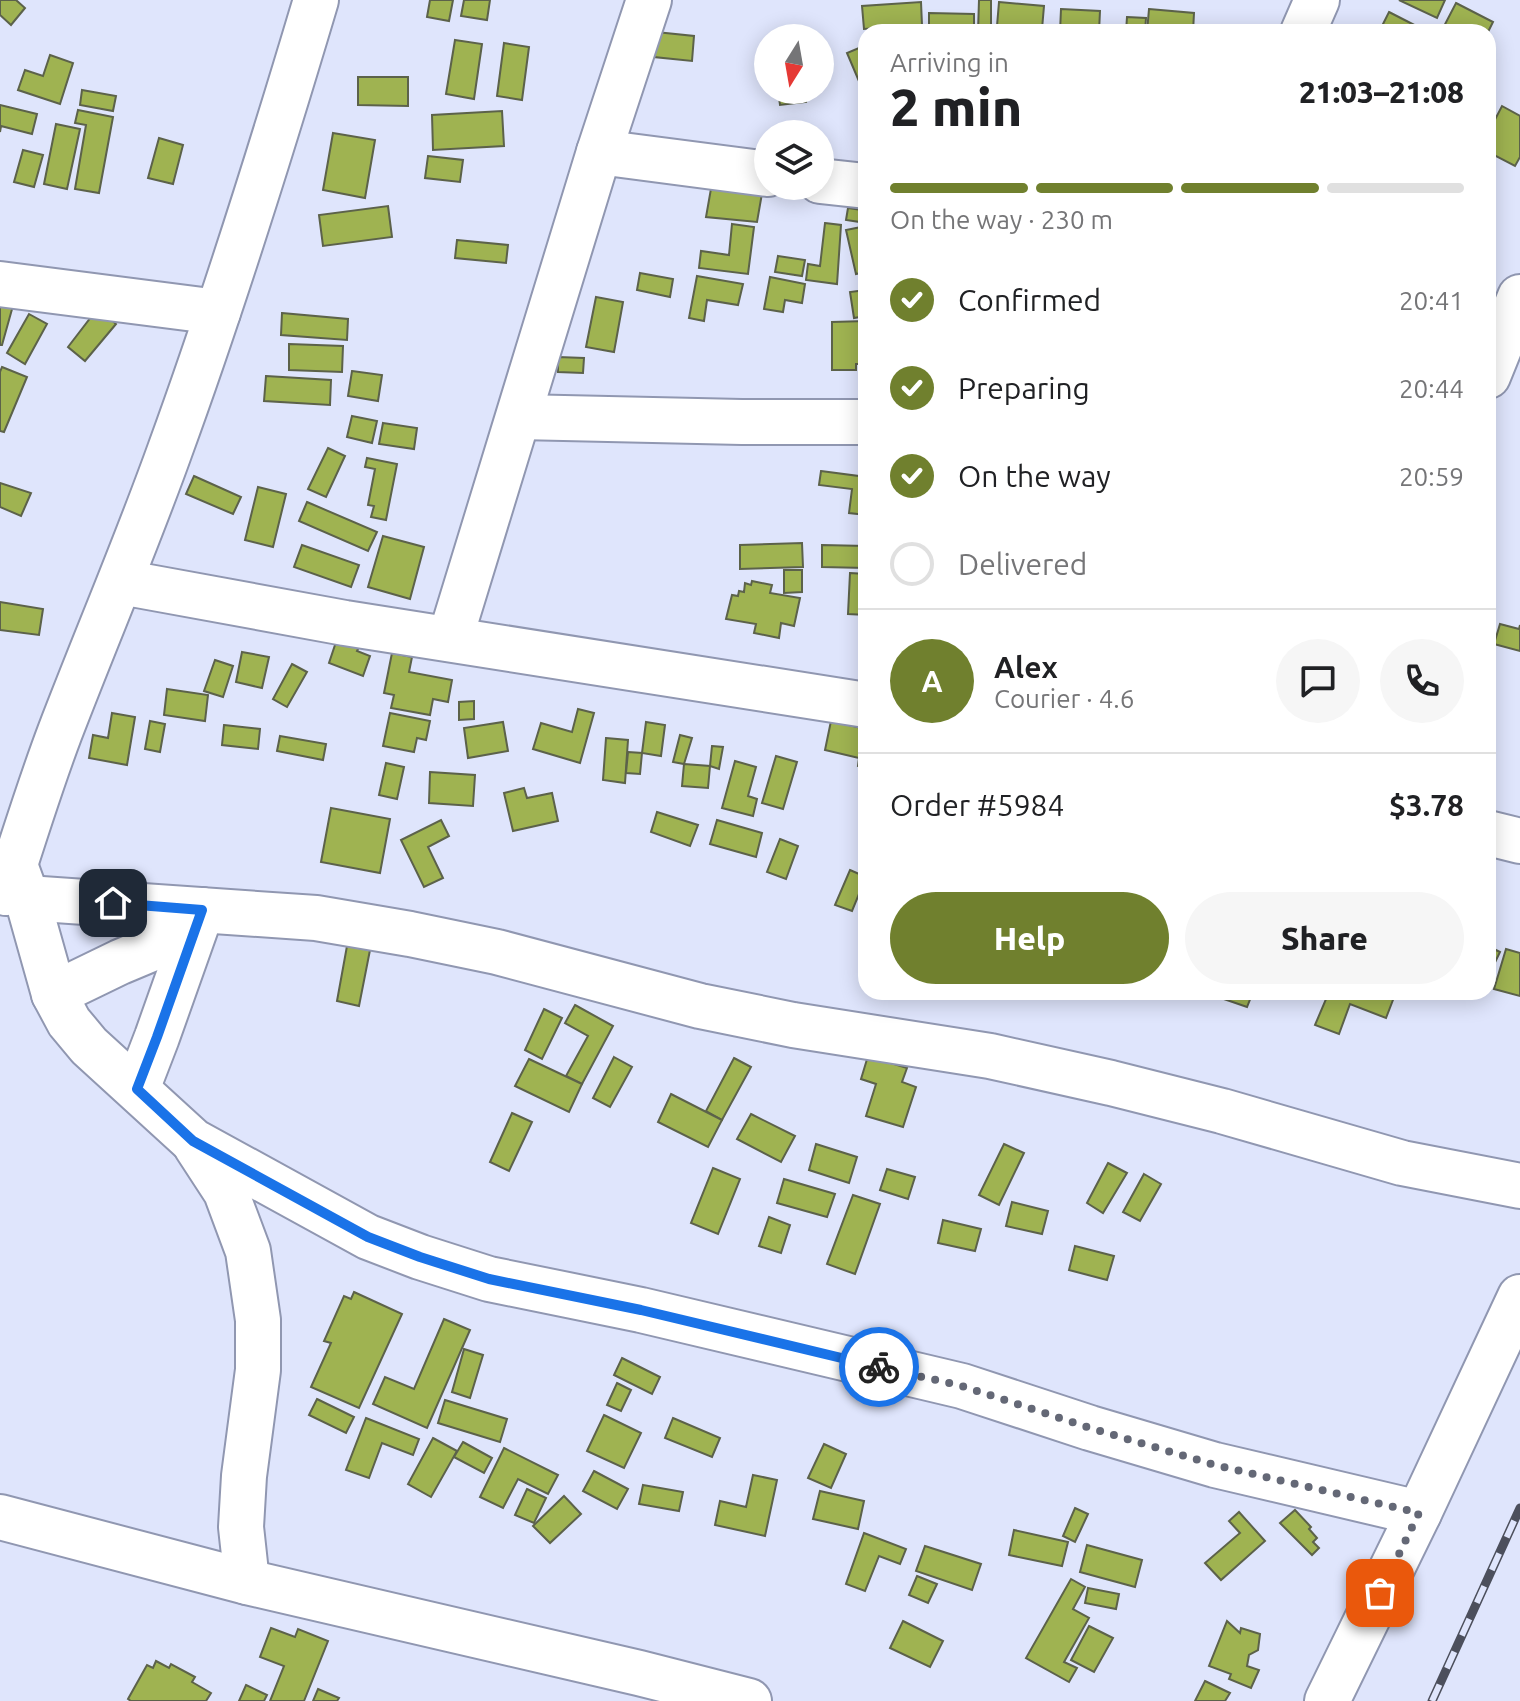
<!DOCTYPE html>
<meta charset="utf-8">
<style>
body{margin:0;font-family:Ubuntu,sans-serif;background:#f6f6f6;color:#202124;height:100vh;display:flex;flex-direction:column;font-size:30px;white-space:nowrap}
*{box-sizing:border-box;margin:0}
p{font-size:26px;color:#757577}
.icon{flex:none;width:44px;height:44px;fill:none;stroke:currentColor;stroke-width:2;stroke-linecap:round;stroke-linejoin:round}
.map{position:relative;flex:1;overflow:hidden}
.panel{position:absolute;left:858px;top:24px;width:638px;height:976px;display:flex;flex-direction:column;background:#fff;border-radius:24px;box-shadow:0 4px 20px #0003}
.panel>*{flex:none}
.needle{width:52px;rotate:191deg}
.fabs{position:absolute;left:754px;top:24px;display:grid;gap:16px}
.fabs a{display:grid;place-items:center;width:80px;height:80px;border-radius:50%;background:#fff;box-shadow:0 4px 20px #0003;font-size:40px}
.pin{position:absolute;display:grid;place-items:center;width:68px;height:68px;color:#fff;margin:-34px;border-radius:16px;box-shadow:0 4px 12px #0006}
.courier{position:absolute;display:grid;place-items:center;width:80px;height:80px;margin:-40px;border:6px solid #1a73e8;border-radius:50%;background:#fff;color:#222;box-shadow:0 2px 10px #0007}
.summary em{font-style:normal;font-weight:800}
.summary div{display:flex;flex-direction:column-reverse}
.summary{display:flex;align-items:center;justify-content:space-between;height:136px;padding:0 32px}
h1{font-size:52px;font-weight:800;line-height:60px}
.bar{display:grid;grid-template-columns:repeat(4,1fr);gap:12px 8px;align-content:center;height:96px;padding:0 32px}
.bar i{height:10px;border-radius:6px;background:#e0e0e0}
.bar .current{background:#70802e}
.bar p{grid-column:span 4}
.line{display:flex;align-items:center;gap:20px;padding:0 32px;border-top:2px solid #e0e0e0}
.line div{flex:1}
.round{display:grid;place-items:center;flex:none;width:84px;height:84px;border-radius:42px;background:#f6f6f6}
ol{padding:0 32px;list-style:none}
li{display:flex;align-items:center;gap:24px;height:88px}
li p{margin-inline-start:auto}
li .icon{padding:8px;border-radius:50%;background:#70802e;color:#fff;stroke-width:4}
li:last-child{color:#757577}
li i{width:44px;height:44px;border:4px solid #e0e0e0;border-radius:50%}
.action{display:flex;gap:16px;margin-top:auto;padding:16px 32px}
.action a{flex:1;height:92px;border-radius:48px;background:#70802e;color:#fff;font-size:32px;font-weight:800;line-height:92px;text-align:center}
.action a+a{background:#f6f6f6;color:#202124}
.map>svg:first-child{display:block}
.building{fill:#9fb351;stroke:#5c624a;stroke-width:2}
.lines{fill:none;stroke-linecap:round;stroke-linejoin:round}
.minor-casing{stroke:#9097b1;stroke-width:48}
.minor{stroke:#fff;stroke-width:44}
.rail-casing{stroke:#4c4f5c;stroke-width:9}
.rail{stroke:#dfe5fc;stroke-width:6;stroke-dasharray:18;stroke-linecap:butt}
.done{stroke:#646876;stroke-width:8;stroke-dasharray:0 14.4}
.route{stroke:#1a73e8;stroke-width:10}
</style>
<div class="map">
<svg width="1520" height="1701" viewBox="0 0 1520 1701">
<rect width="100%" height="100%" fill="#dfe5fc"/>
<g class="building">
<path d="M0 0H16L25 8 11 25 0 15Z"/>
<path d="M430 0H453L449 21 427 17Z"/>
<path d="M464 0H490L487 20 461 16Z"/>
<path d="M979 0H991V32H978Z"/>
<path d="M1399 0H1445L1437 18Z"/>
<path d="M921 2 922 25 864 29 862 6Z"/>
<path d="M999 2 1044 6 1042 29 997 26Z"/>
<path d="M1456 3 1493 22 1488 32H1441Z"/>
<path d="M1061 9 1100 11 1099 32H1060Z"/>
<path d="M1149 9 1194 13 1193 32H1147Z"/>
<path d="M1389 12 1428 32H1379Z"/>
<path d="M929 13 974 14V32H929Z"/>
<path d="M1127 17 1146 18 1145 32H1126Z"/>
<path d="M656 32 694 36 692 61 654 57Z"/>
<path d="M455 40 482 44 474 99 446 94Z"/>
<path d="M504 43 529 47 522 100 497 96Z"/>
<path d="M866 45V84L861 86 847 53Z"/>
<path d="M50 55 73 63 60 104 18 90 25 70 43 76Z"/>
<path d="M358 77H408V106L358 105Z"/>
<path d="M82 90 116 96 113 111 80 105Z"/>
<path d="M778 90H804L806 102 780 105Z"/>
<path d="M0 105 37 114 32 134 1 126 0 132Z"/>
<path d="M1502 106 1520 116V157L1515 166 1488 152V133Z"/>
<path d="M78 110 113 117 99 193 75 189 86 125 75 123Z"/>
<path d="M502 111 504 146 433 150 432 115Z"/>
<path d="M56 124 80 129 67 189 44 184Z"/>
<path d="M333 133 375 140 365 198 323 190Z"/>
<path d="M159 138 183 145 173 184 148 178Z"/>
<path d="M23 150 43 155 34 187 14 182Z"/>
<path d="M428 156 463 160 460 182 425 178Z"/>
<path d="M764 182 757 222 706 217 712 183Z"/>
<path d="M388 206 392 237 323 246 319 215Z"/>
<path d="M848 208 862 210 860 222 846 220Z"/>
<path d="M825 223 841 225 837 284 806 280 808 264 820 266Z"/>
<path d="M732 224 754 227 748 274 699 268 701 251 729 255Z"/>
<path d="M866 226V272L856 274 846 230Z"/>
<path d="M457 240 508 245 506 263 455 258Z"/>
<path d="M778 256 805 260 802 276 775 272Z"/>
<path d="M640 273 673 279 670 297 637 290Z"/>
<path d="M697 276 743 284 738 305 707 300 704 321 689 318Z"/>
<path d="M770 277 805 284 802 303 785 300 783 312 764 309Z"/>
<path d="M866 290V316L854 318 850 292Z"/>
<path d="M596 297 623 302 614 352 586 347Z"/>
<path d="M0 299 14 302 2 345H0Z"/>
<path d="M98 308 116 324 85 361 68 347Z"/>
<path d="M282 313 348 319 347 340 281 335Z"/>
<path d="M29 314 47 324 25 364 7 353Z"/>
<path d="M866 321V364H856V370H832V322Z"/>
<path d="M289 344 343 346 342 372 289 370Z"/>
<path d="M558 357 584 358 583 373 558 372Z"/>
<path d="M2 367 27 377 4 432 0 431V372Z"/>
<path d="M352 371 382 375 378 401 348 396Z"/>
<path d="M266 376 331 380 330 405 264 401Z"/>
<path d="M352 416 377 421 372 443 347 437Z"/>
<path d="M383 423 417 428 414 449 379 444Z"/>
<path d="M328 448 345 456 326 497 308 489Z"/>
<path d="M367 458 397 464 386 520 371 517 374 506 368 505 375 469 365 467Z"/>
<path d="M821 471 866 477V515L849 513 852 489 819 485Z"/>
<path d="M194 476 241 497 233 514 186 494Z"/>
<path d="M0 483 31 493 21 516 0 507Z"/>
<path d="M258 487 286 494 273 547 245 540Z"/>
<path d="M307 502 377 532 368 551 299 521Z"/>
<path d="M383 536 424 547 410 599 368 587Z"/>
<path d="M802 543 803 567 740 569V545Z"/>
<path d="M302 545 359 565 351 587 294 567Z"/>
<path d="M822 545 866 546V568L822 567Z"/>
<path d="M784 570H802V592L784 593Z"/>
<path d="M850 573 866 574V615L848 614Z"/>
<path d="M752 581 772 585 770 593 800 598 794 626 781 623 779 638 754 633 756 624 726 619 732 595 738 596 739 591 744 592 745 583 751 585Z"/>
<path d="M0 602 43 609 39 635 0 630Z"/>
<path d="M1500 624 1519 629 1520 625V651L1494 644Z"/>
<path d="M337 639 359 647 357 651 370 656 363 676 329 663Z"/>
<path d="M242 652 269 657 262 688 236 682Z"/>
<path d="M392 653 412 657 409 672 452 680 448 702 433 699 430 715 391 708 394 695 384 693Z"/>
<path d="M215 660 233 666 223 697 204 691Z"/>
<path d="M292 664 307 672 287 707 273 699Z"/>
<path d="M167 689 208 695 205 721 164 715Z"/>
<path d="M474 701V719L459 720V702Z"/>
<path d="M578 709 594 713 580 763 533 749 541 723 572 732Z"/>
<path d="M112 713 135 717 127 765 89 758 93 735 108 738Z"/>
<path d="M390 713 430 721 426 740 417 738 414 752 383 746Z"/>
<path d="M150 721 165 724 160 752 145 749Z"/>
<path d="M831 721 866 729V768L858 766 859 758 825 750Z"/>
<path d="M503 722 508 751 468 758 464 728Z"/>
<path d="M646 722 665 725 661 756 642 753Z"/>
<path d="M224 725 260 729 258 749 222 745Z"/>
<path d="M680 735 692 738 684 764 673 762Z"/>
<path d="M280 736 326 744 323 760 277 751Z"/>
<path d="M606 738 628 740 625 783 603 780Z"/>
<path d="M712 746 723 747 719 769 710 766Z"/>
<path d="M628 752 642 753 640 774 626 773Z"/>
<path d="M776 756 797 762 783 809 762 803Z"/>
<path d="M735 761 756 767 748 796 757 799 753 816 722 808Z"/>
<path d="M386 763 404 767 397 799 379 795Z"/>
<path d="M684 764 710 766 708 788 682 786Z"/>
<path d="M430 772 475 775 473 806 429 803Z"/>
<path d="M524 788 527 798 552 793 558 821 513 831 504 793Z"/>
<path d="M331 808 390 819 380 873 321 862Z"/>
<path d="M657 812 698 825 690 846 651 832Z"/>
<path d="M441 820 449 836 428 847 443 878 424 887 401 840Z"/>
<path d="M717 820 762 833 756 857 710 844Z"/>
<path d="M780 839 798 846 786 879 767 872Z"/>
<path d="M850 870 866 877 852 911 835 905Z"/>
<path d="M347 946 370 950 359 1006 337 1001Z"/>
<path d="M1488 946 1500 952 1488 977Z"/>
<path d="M1506 949 1520 953V996L1494 989Z"/>
<path d="M1226 992H1253L1247 1007 1224 999Z"/>
<path d="M1329 992H1396L1386 1018 1350 1004 1339 1034 1315 1025Z"/>
<path d="M575 1005 613 1026 582 1084 566 1076 588 1036 565 1023Z"/>
<path d="M544 1009 562 1018 542 1059 525 1050Z"/>
<path d="M868 1056 907 1068 902 1082 916 1087 903 1127 866 1116 876 1084 861 1079Z"/>
<path d="M614 1057 632 1067 610 1107 593 1098Z"/>
<path d="M734 1058 751 1067 722 1120 706 1111Z"/>
<path d="M529 1059 582 1084 569 1112 515 1086Z"/>
<path d="M671 1094 722 1120 708 1147 658 1122Z"/>
<path d="M512 1113 532 1122 509 1171 490 1162Z"/>
<path d="M751 1114 795 1136 781 1162 737 1139Z"/>
<path d="M816 1144 857 1157 849 1183 809 1170Z"/>
<path d="M1004 1144 1024 1153 999 1205 979 1195Z"/>
<path d="M1108 1163 1127 1173 1103 1213 1087 1203Z"/>
<path d="M713 1168 740 1179 718 1234 691 1223Z"/>
<path d="M887 1169 915 1177 908 1199 880 1190Z"/>
<path d="M1144 1174 1161 1184 1140 1221 1123 1212Z"/>
<path d="M784 1179 835 1194 827 1217 777 1203Z"/>
<path d="M853 1195 880 1204 855 1274 827 1264Z"/>
<path d="M1012 1202 1048 1211 1042 1234 1006 1226Z"/>
<path d="M769 1217 790 1225 781 1253 759 1246Z"/>
<path d="M943 1220 981 1229 975 1251 938 1243Z"/>
<path d="M1075 1246 1114 1256 1107 1280 1069 1270Z"/>
<path d="M354 1292 402 1314 359 1408 311 1387 331 1343 324 1341 344 1296 351 1299Z"/>
<path d="M444 1319 470 1330 427 1428 373 1404 385 1377 414 1389Z"/>
<path d="M464 1349 483 1355 470 1398 452 1392Z"/>
<path d="M622 1358 660 1377 652 1394 614 1375Z"/>
<path d="M617 1383 631 1390 621 1411 607 1405Z"/>
<path d="M317 1399 354 1417 346 1433 309 1415Z"/>
<path d="M445 1400 507 1419 500 1442 438 1423Z"/>
<path d="M604 1415 641 1433 624 1468 587 1451Z"/>
<path d="M366 1418 419 1439 413 1455 382 1443 369 1478 346 1470Z"/>
<path d="M673 1418 720 1438 712 1457 665 1438Z"/>
<path d="M433 1438 457 1451 431 1497 408 1484Z"/>
<path d="M463 1442 492 1458 484 1473 454 1457Z"/>
<path d="M824 1444 846 1454 831 1488 808 1478Z"/>
<path d="M504 1448 558 1475 548 1494 518 1479 503 1508 480 1497Z"/>
<path d="M594 1471 628 1489 617 1509 583 1491Z"/>
<path d="M753 1475 777 1480 765 1536 715 1525 720 1501 746 1507Z"/>
<path d="M643 1485 683 1492 679 1511 639 1504Z"/>
<path d="M527 1489 546 1498 534 1523 515 1515Z"/>
<path d="M820 1491 864 1501 858 1529 813 1519Z"/>
<path d="M564 1496 581 1514 550 1543 533 1526Z"/>
<path d="M1075 1508 1088 1514 1075 1542 1063 1536Z"/>
<path d="M1295 1510 1311 1527 1309 1529 1317 1538 1313 1542 1319 1548 1312 1555 1280 1523Z"/>
<path d="M1239 1512 1265 1541 1221 1580 1205 1563 1240 1533 1229 1521Z"/>
<path d="M1014 1530 1068 1542 1062 1566 1009 1555Z"/>
<path d="M864 1533 906 1549 900 1564 879 1556 865 1591 846 1584Z"/>
<path d="M1087 1545 1142 1560 1135 1587 1080 1572Z"/>
<path d="M925 1546 981 1564 972 1590 916 1571Z"/>
<path d="M917 1576 937 1584 928 1603 909 1595Z"/>
<path d="M1071 1579 1085 1587 1073 1609 1089 1618 1064 1662 1077 1668 1069 1682 1026 1658Z"/>
<path d="M1088 1588 1119 1594 1116 1609 1085 1603Z"/>
<path d="M903 1621 943 1641 930 1667 890 1648Z"/>
<path d="M1227 1621 1240 1633 1241 1628 1260 1634 1258 1650 1249 1655 1247 1666 1259 1670 1251 1688 1229 1679 1231 1674 1209 1666Z"/>
<path d="M1089 1626 1113 1638 1094 1672 1071 1660Z"/>
<path d="M271 1628 295 1637 298 1629 328 1641 304 1701H270L284 1666 260 1657Z"/>
<path d="M156 1661 169 1668 171 1664 195 1677 192 1682 211 1693 206 1701H131L128 1699 147 1665 153 1668Z"/>
<path d="M1205 1681 1230 1693 1225 1701H1195Z"/>
<path d="M246 1685 267 1695 264 1701H239Z"/>
<path d="M318 1689 339 1698 337 1701H313Z"/>
</g>
<g class="lines">
<g class="minor-casing">
<g id="minor">
<path d="M1303 32 1317 0"/>
<path d="M599 152 768 174"/>
<path d="M820 181 866 186"/>
<path d="M0 284 218 312"/>
<path d="M1488 376 1520 297"/>
<path d="M519 417 742 422H866"/>
<path d="M121 582 345 623 866 705"/>
<path d="M450 639 599 152 649 0"/>
<path d="M1488 833 1520 841"/>
<path d="M15 865 27 898 54 994 69 1022 89 1046 193 1141 368 1237 420 1257 489 1279 641 1310 962 1386 1090 1428 1215 1465 1419 1513"/>
<path d="M6 893C23 839 40 785 60 732 96 638 136 545 170 450 224 302 271 151 316 0"/>
<path d="M27 898 316 918 410 934 497 952 700 1006 793 1025 990 1056 1111 1083 1222 1111 1402 1163 1520 1186"/>
<path d="M54 994 120 962 194 931"/>
<path d="M137 1089 157 1037 202 910"/>
<path d="M196 1146 226 1192 248 1251 258 1320V1370L244 1476 241 1527 247 1582"/>
<path d="M0 1517 247 1582 639 1673 749 1701"/>
<path d="M1327 1701 1419 1513 1520 1297"/>
</g>
</g>
<use href="#minor" class="minor"/>
<g class="rail-casing">
<path id="rail" d="M1432 1701 1520 1508"/>
</g>
<use href="#rail" class="rail"/>
</g>
<g class="lines">
<path class="done" d="M879 1367 962 1386 1090 1428 1215 1465 1419 1513 1380 1593"/>
<path class="route" d="M113 903 202 910 157 1037 137 1089 193 1141 368 1237 420 1257 489 1279 641 1310 879 1367"/>
</g>
</svg>
<div class="fabs">
<a><svg class="needle" viewBox="-14 -14 28 28"><path d="M0-13l5 13h-10z" fill="#e53935"/><path d="M0 13l5-13h-10z" fill="#757577"/></svg></a>
<a><svg class="icon" aria-label="layers" viewBox="0 0 24 24"><path d="M12 4l9 5-9 5-9-5zM3 14l9 5 9-5"/></svg></a>
</div>
<div class="pin" style="left:1380px;top:1593px;background:#ea580c"><svg class="icon" aria-label="bag" viewBox="0 0 24 24"><path d="M5 8h14l-1 12H6zM9 8a3 3 0 0 1 6 0"/></svg></div>
<div class="pin" style="left:113px;top:903px;background:#1f2937"><svg class="icon" aria-label="home" viewBox="0 0 24 24"><path d="M3 11l9-7 9 7M6 9v11h12V9"/></svg></div>
<div class="courier" style="left:879px;top:1367px"><svg class="icon" aria-label="bike" viewBox="0 0 24 24"><circle cx="6" cy="16" r="4"/><circle cx="18" cy="16" r="4"/><path d="M6 16l4-8h5l3 8M10 8l3 8H6M13 5h3"/></svg></div>
<section class="panel">
<div class="summary"><div><h1>2 min</h1><p>Arriving in</p></div><em>21:03–21:08</em></div>
<div class="bar"><i class="current"></i><i class="current"></i><i class="current"></i><i></i><p>On the way · 230 m</p></div>
<ol>
<li><svg class="icon" aria-label="check" viewBox="0 0 24 24"><path d="M5 12l5 5 9-10"/></svg>Confirmed<p>20:41</p></li>
<li><svg class="icon" aria-label="check" viewBox="0 0 24 24"><path d="M5 12l5 5 9-10"/></svg>Preparing<p>20:44</p></li>
<li><svg class="icon" aria-label="check" viewBox="0 0 24 24"><path d="M5 12l5 5 9-10"/></svg>On the way<p>20:59</p></li>
<li><i></i>Delivered</li>
</ol>
<div class="line" style="height:144px"><b class="round" style="background:#70802e;color:#fff">A</b><div><b>Alex</b><p>Courier · 4.6</p></div><a class="round"><svg class="icon" aria-label="chat" viewBox="0 0 24 24"><path d="M4 5h16v11H9l-5 4z"/></svg></a><a class="round"><svg class="icon" aria-label="phone" viewBox="0 0 24 24"><path d="M5 4h4l2 5-3 2q2 4 5 5l2-3 5 2v4C11 20 4 13 5 4z"/></svg></a></div>
<div class="line" style="height:104px"><div>Order #5984</div><b>$3.78</b></div>
<div class="action"><a>Help</a><a>Share</a></div>
</section>
</div>
